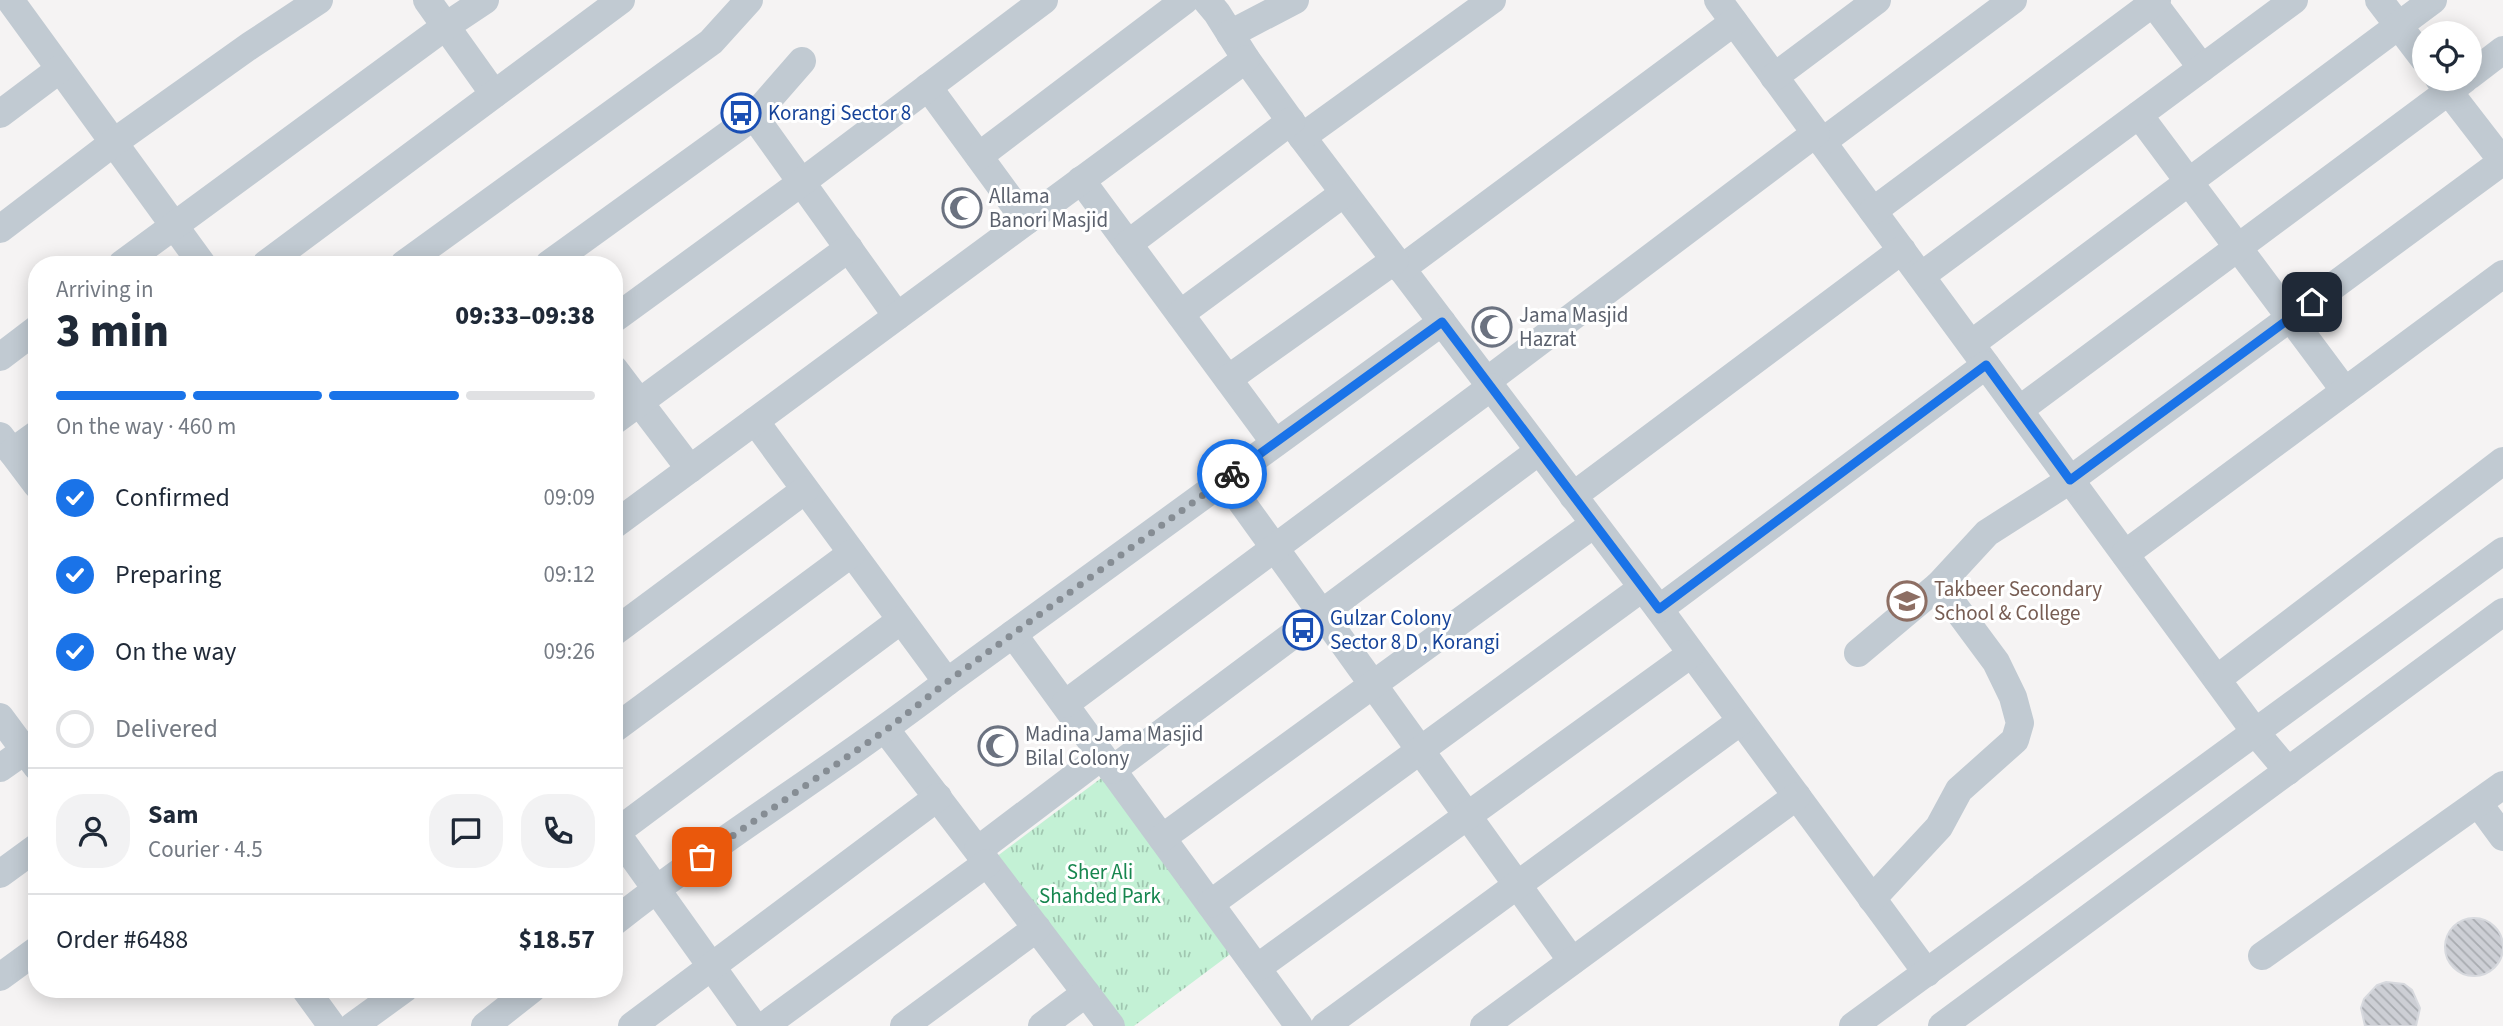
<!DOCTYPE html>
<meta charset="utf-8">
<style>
body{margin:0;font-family:"Source Sans 3",sans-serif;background:#f2f2f3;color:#1f2937;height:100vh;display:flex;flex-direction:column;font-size:26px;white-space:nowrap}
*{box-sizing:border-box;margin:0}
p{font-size:23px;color:#747a83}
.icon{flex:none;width:38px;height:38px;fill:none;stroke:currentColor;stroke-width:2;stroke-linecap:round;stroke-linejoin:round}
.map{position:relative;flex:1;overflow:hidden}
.details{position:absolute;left:28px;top:256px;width:595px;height:742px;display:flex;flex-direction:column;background:#fff;border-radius:28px;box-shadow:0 4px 18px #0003}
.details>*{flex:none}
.controls{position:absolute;left:2412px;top:21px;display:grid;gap:14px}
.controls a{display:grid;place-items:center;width:70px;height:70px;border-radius:50%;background:#fff;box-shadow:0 4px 18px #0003;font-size:35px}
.pin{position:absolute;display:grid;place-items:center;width:60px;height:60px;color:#fff;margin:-30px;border-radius:14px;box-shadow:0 4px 10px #0006}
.courier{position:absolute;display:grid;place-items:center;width:70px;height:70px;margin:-35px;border:5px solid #1a73e8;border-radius:50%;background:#fff;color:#222;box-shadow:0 2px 9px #0007}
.overview em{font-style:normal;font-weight:800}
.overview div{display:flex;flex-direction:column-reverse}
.overview{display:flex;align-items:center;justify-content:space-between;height:119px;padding:0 28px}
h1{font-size:46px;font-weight:800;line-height:52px}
.bar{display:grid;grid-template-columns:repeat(4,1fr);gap:10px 7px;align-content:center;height:84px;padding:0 28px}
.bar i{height:9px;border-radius:5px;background:#e0e1e3}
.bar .selected{background:#1a73e8}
.bar p{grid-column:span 4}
.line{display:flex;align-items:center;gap:18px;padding:0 28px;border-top:2px solid #e0e1e3}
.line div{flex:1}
.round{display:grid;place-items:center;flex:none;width:74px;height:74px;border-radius:28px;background:#f2f2f3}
ol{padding:0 28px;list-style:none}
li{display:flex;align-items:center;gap:21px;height:77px}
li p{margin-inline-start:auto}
li .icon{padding:7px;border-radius:50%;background:#1a73e8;color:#fff;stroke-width:4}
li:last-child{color:#747a83}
li i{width:38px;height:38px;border:4px solid #e0e1e3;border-radius:50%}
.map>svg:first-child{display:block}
.park{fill:url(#park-tufts)}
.building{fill:url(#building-back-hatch);stroke:#d7d9de;stroke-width:2}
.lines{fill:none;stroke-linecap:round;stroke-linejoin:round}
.minor{stroke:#c1cad2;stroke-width:28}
.done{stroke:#868d94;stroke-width:7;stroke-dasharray:0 12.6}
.route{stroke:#1a73e8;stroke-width:9}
.labels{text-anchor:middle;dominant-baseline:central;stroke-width:6;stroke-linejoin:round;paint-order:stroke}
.transit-label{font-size:21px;fill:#164399;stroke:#fff;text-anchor:start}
.worship-label{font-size:21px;fill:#5b616d;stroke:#fff;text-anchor:start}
.education-label{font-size:21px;fill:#785e54;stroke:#fff;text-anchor:start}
.park-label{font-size:21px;fill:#17864f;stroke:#fff}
</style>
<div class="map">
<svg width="2503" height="1026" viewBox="0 0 2503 1026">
<defs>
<pattern id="park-tufts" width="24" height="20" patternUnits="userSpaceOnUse" patternTransform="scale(1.75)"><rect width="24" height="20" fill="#c3f1d5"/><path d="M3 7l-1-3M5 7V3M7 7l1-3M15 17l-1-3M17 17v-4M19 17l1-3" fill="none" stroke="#a0c6b0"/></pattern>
<pattern id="building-back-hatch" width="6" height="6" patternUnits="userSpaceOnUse" patternTransform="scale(1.75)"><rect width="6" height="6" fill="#cdcfd5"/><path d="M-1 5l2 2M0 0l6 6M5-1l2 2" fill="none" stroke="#a8abb0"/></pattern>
</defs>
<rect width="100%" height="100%" fill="#f5f3f3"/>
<path class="park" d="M1112 770 1241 946 1134 1026H1111L988 863Z"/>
<g class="building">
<circle cx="2474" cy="947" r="29"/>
<path d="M2386 982 2404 984 2412 990 2420 1008 2416 1026H2365L2361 1008 2364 999 2377 985Z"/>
</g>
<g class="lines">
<g class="minor">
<path d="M10 0 202 264"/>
<path d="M427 0 494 94"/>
<path d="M1206 0 1217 13 1246 59 1302 137 1659 609 1927 973"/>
<path d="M1718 0 2256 733 2288 771"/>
<path d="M2151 0 2202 68"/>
<path d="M2379 0 2424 59"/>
<path d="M1230 34 1295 0"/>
<path d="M2469 76 2503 50"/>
<path d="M1774 77 1877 0"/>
<path d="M2439 79 2503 162"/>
<path d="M928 87 1026 221"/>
<path d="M0 114 60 69"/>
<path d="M2139 115 2345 391"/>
<path d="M754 116 897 316"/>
<path d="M1302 137 1492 0"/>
<path d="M1822 142 2013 0"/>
<path d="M979 156 1185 0"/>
<path d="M1081 180 1275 443"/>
<path d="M1873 211 2157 0"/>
<path d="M0 229 113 143 251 45 319 0"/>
<path d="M1128 244 1291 121"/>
<path d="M122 264 446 26 485 0"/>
<path d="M266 264 621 0"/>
<path d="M404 264 711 42 749 0"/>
<path d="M549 264 754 116 802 61"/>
<path d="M1401 269 1734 22"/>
<path d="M1921 276 2294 0"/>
<path d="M1180 314 1344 193"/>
<path d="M614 319 802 182 1044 0"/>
<path d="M1971 344 2433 0"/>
<path d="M0 357 37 329"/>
<path d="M614 369 690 469"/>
<path d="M1228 379 1395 260"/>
<path d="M1487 381 1816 133"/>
<path d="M2019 410 2465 79"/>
<path d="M614 421 849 248"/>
<path d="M755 421 947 682"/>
<path d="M0 436 37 485"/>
<path d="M12 452 37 434"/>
<path d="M1225 479 1572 961"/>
<path d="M1573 496 1902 250"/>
<path d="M614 525 1246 59"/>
<path d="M2125 554 2503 274"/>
<path d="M1659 609 1986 365"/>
<path d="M614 632 805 490"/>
<path d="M1013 634 1299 1026"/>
<path d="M1858 653 1939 585 1987 533 2070 480 2503 161"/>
<path d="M2217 679 2503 461"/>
<path d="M1065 704 1491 387"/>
<path d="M0 717 37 767"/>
<path d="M614 729 852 553"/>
<path d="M886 730 1111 1026"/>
<path d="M0 768 37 742"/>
<path d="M1112 770 1539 451"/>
<path d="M2478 803 2503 837"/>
<path d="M614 830 754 1026"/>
<path d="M614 834 901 620"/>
<path d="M1162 838 1594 524"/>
<path d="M978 850 1102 756"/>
<path d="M0 874 37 847"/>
<path d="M1872 899 1939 827 1959 790 2015 740 2020 723 2013 697 1996 662 1939 585"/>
<path d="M1210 904 1642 588"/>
<path d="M614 922C721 837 839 766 947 682L1442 322"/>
<path d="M2262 956 2503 785"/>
<path d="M1257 968 1691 654"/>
<path d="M0 977 37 950"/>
<path d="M305 989 332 1026"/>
<path d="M353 1026 404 989"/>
<path d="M485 1026 532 989"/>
<path d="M632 1026 938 797"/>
<path d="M764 1026 987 863"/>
<path d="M904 1026 1037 928"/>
<path d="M1042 1026 1086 993"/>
<path d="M1325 1026 1741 721"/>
<path d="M1484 1026 1797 796"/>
<path d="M1853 1026 2503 551"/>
<path d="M1942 1026 2503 612"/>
</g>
</g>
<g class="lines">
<path class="done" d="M702 857 886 730 947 682 1232 474"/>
<path class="route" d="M1232 474 1442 322 1659 609 1986 365 2070 480 2312 302"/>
</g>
<defs>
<g id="bus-ring" transform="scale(2.0125)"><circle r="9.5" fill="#fff" stroke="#1a4fb4" stroke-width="1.5"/><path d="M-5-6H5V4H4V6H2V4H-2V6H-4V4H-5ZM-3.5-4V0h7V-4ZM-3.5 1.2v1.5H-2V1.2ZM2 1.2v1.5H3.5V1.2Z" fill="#1a4fb4"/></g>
<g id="mosque-ring" transform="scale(2.0125)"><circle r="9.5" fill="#fff" stroke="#6b7280" stroke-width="1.5"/><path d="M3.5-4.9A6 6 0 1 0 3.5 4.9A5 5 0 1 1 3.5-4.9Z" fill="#6b7280"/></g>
<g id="university-ring" transform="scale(2.0125)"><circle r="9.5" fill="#fff" stroke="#8d6e63" stroke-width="1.5"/><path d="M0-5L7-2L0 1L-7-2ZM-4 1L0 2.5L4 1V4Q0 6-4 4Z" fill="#8d6e63"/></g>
</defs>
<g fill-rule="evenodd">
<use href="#bus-ring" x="741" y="113"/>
<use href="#mosque-ring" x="962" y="208"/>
<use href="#mosque-ring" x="1492" y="327"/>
<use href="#university-ring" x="1907" y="601"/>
<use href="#bus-ring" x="1303" y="630"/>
<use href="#mosque-ring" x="998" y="746"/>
</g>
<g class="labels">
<g class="transit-label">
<text x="768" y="113">Korangi Sector 8</text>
<text x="1330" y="618">Gulzar Colony<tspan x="1330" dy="24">Sector 8 D , Korangi</tspan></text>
</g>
<g class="worship-label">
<text x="989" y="196">Allama<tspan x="989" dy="24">Banori Masjid</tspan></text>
<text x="1519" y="315">Jama Masjid<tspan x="1519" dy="24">Hazrat</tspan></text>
<text x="1025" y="734">Madina Jama Masjid<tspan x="1025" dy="24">Bilal Colony</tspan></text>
</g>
<g class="education-label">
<text x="1934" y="589">Takbeer Secondary<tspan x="1934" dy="24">School &amp; College</tspan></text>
</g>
<g class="park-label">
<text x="1100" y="872">Sher Ali<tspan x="1100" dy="24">Shahded Park</tspan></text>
</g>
</g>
</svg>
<div class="controls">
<a><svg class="icon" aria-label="locate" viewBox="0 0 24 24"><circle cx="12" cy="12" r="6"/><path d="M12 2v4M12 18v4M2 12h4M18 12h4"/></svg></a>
</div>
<div class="pin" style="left:702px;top:857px;background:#ea580c"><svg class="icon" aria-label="bag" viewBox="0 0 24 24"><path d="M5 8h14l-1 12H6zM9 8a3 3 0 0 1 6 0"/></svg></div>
<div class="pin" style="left:2312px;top:302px;background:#1f2937"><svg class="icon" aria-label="home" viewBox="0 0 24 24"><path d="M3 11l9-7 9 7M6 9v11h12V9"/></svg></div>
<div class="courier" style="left:1232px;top:474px"><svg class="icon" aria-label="bike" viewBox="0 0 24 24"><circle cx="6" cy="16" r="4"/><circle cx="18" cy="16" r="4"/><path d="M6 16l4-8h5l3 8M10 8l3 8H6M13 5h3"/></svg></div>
<section class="details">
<div class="overview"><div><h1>3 min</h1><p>Arriving in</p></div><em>09:33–09:38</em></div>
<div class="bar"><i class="selected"></i><i class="selected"></i><i class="selected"></i><i></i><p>On the way · 460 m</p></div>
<ol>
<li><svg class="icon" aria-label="check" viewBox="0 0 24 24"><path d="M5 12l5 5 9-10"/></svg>Confirmed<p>09:09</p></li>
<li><svg class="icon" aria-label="check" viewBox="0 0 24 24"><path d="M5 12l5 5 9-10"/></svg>Preparing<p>09:12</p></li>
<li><svg class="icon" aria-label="check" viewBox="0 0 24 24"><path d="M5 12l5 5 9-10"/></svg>On the way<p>09:26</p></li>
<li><i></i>Delivered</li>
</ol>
<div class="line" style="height:126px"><a class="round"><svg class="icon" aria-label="person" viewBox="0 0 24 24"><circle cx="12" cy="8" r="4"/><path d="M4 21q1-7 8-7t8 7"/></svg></a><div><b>Sam</b><p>Courier · 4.5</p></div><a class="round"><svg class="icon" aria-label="chat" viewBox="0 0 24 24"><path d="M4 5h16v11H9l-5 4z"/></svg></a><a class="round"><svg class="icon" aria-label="phone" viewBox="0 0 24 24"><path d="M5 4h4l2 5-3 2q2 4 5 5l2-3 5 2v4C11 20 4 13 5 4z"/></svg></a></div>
<div class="line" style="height:91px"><div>Order #6488</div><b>$18.57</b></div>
</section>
</div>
